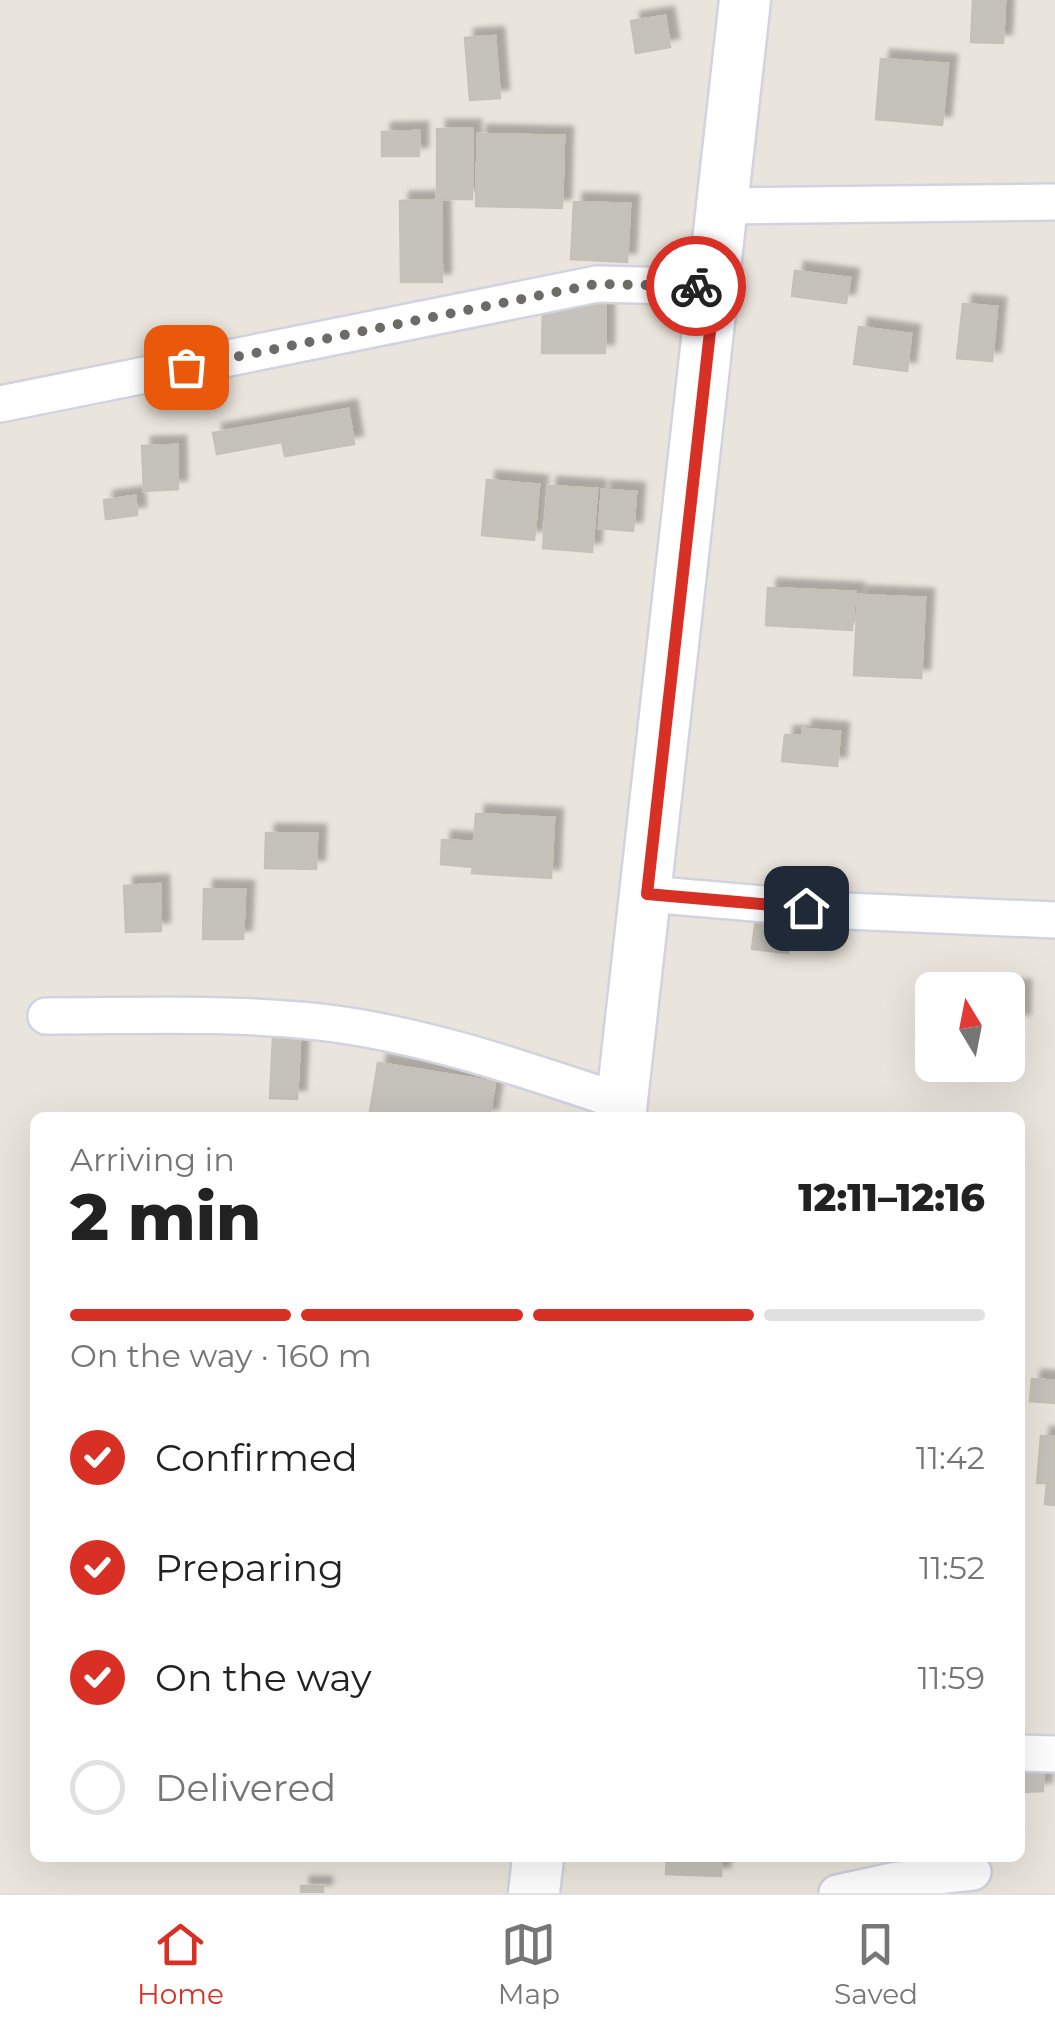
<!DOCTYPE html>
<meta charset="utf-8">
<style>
body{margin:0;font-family:Montserrat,sans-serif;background:#f6f6f6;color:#222;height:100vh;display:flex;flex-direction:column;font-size:38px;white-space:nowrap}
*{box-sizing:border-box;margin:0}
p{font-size:32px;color:#767676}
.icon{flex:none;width:55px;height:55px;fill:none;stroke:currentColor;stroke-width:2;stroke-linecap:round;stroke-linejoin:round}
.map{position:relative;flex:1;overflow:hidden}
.side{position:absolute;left:30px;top:1112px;width:995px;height:750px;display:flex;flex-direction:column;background:#fff;border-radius:15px;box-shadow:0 10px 40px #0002}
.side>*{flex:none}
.needle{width:65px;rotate:350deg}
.controls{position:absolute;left:915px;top:972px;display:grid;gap:20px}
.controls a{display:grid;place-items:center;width:110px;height:110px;border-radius:15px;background:#fff;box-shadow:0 10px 40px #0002;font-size:50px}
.pin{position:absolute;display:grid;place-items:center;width:85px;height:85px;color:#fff;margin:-42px;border-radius:20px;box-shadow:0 5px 15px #0006}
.courier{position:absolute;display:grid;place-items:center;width:100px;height:100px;margin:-50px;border:8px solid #d93025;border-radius:50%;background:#fff;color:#222;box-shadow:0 2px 12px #0007}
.headline em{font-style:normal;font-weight:800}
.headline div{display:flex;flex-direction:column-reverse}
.headline{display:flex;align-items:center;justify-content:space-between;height:170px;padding:0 40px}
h1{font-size:65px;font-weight:800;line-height:75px}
.bar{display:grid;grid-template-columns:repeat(4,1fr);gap:15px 10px;align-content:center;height:120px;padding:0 40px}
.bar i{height:12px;border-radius:8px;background:#e0e0e0}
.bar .selected{background:#d93025}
.bar p{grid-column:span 4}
ol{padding:0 40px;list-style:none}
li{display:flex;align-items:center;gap:30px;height:110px}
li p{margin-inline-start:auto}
li .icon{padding:10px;border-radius:50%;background:#d93025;color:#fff;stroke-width:4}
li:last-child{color:#767676}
li i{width:55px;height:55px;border:5px solid #e0e0e0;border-radius:50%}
.tabs{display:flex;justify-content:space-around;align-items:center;height:140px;border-top:2px solid #e0e0e0;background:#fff;font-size:28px;color:#767676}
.tabs a{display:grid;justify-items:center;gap:5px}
.tabs .selected{color:#d93025}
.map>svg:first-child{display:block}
.building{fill:#c5c2bb;stroke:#c5c1b6;stroke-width:2.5;filter:url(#shadow)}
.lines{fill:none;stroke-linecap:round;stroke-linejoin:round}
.minor-casing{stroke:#d1d3e0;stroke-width:40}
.secondary-casing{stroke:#d1d3e0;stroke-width:55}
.minor{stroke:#fff;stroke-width:35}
.secondary{stroke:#fff;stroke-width:50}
.done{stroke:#6d6b68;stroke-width:10;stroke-dasharray:0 18}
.route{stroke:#d93025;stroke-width:12}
</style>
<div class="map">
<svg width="1055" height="1893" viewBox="0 0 1055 1893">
<defs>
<filter id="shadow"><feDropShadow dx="9" dy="-9" stdDeviation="2.5" flood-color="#0004"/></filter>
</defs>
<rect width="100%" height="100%" fill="#eae5dc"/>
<g class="building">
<path d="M973 0H1005L1003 43 971 42Z"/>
<path d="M665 16 670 47 636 53 631 21Z"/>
<path d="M495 36 500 98 470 100 465 38Z"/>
<path d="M881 59 948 64 942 125 876 119Z"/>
<rect x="437" y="129" width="35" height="70"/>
<path d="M419 131V156H382V132Z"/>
<path d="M478 134 564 136 562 208 476 206Z"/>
<path d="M441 200 442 282H401L400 201Z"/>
<path d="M574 202 630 204 627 262 571 259Z"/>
<path d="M795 271 850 278 846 303 792 296Z"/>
<path d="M963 304 997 307 992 361 957 358Z"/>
<path d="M543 306H605V353H542Z"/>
<path d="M859 327 911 334 907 371 854 364Z"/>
<path d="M348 409 354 444 285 456 282 442 217 454 213 433Z"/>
<path d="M177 445 178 489 144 491 142 446Z"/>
<path d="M487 480 539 485 534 540 482 535Z"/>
<path d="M548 486 597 489 592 552 543 548Z"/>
<path d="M602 490 636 492 633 531 599 528Z"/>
<path d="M135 496 137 515 106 519 104 500Z"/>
<path d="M768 588 855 592 852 630 766 625Z"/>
<path d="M858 595 925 598 921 678 854 675Z"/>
<path d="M803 729 840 732 837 766 782 761 785 735 803 736Z"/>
<path d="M476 814 554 818 551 878 472 873 473 867 441 864 442 840 474 842Z"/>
<path d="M266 833 317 834 316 869 265 868Z"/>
<path d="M160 884 161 931 126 932 124 886Z"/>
<path d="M204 889 245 890 243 939H203Z"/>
<path d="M756 918 792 922 788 953 752 949Z"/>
<path d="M998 988 1022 989 1021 1023H1008V990Z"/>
<path d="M273 1038 300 1039 297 1099 270 1098Z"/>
<path d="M378 1063 495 1082 489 1118H369Z"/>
<path d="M1032 1379 1055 1381V1403L1030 1401Z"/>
<path d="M1041 1436 1055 1437V1505L1045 1504 1047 1483H1037Z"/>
<path d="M1043 1766V1791L1020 1792V1767Z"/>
<path d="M667 1858H722L721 1876 666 1874Z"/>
<rect x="301" y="1886" width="22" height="7"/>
</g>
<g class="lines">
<g class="minor-casing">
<g id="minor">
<path d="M723 206 1055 202"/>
<path d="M0 404 597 284 715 287"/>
<path d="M647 894 846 911 1055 920"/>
<path d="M46 1016C138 1016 230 1012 320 1022 424 1034 523 1069 622 1102"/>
<path d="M1020 1753 1055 1754"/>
<path d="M837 1893 892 1881 973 1872"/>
</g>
</g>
<g class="secondary-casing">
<g id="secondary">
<path d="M620 1118 745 0"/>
<path d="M534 1893 538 1858"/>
</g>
</g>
<use href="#minor" class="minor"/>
<use href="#secondary" class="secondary"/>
</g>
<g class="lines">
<path class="done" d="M186 367 596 284 696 286"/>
<path class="route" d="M696 286 715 287 647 894 806 908"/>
</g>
</svg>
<div class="controls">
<a><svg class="needle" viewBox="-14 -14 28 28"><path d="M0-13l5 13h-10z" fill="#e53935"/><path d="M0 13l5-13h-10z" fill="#767676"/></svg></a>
</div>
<div class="pin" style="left:186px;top:367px;background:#ea580c"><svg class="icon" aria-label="bag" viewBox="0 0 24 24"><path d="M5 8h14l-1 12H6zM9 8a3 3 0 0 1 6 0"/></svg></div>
<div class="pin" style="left:806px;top:908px;background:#1f2937"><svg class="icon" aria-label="home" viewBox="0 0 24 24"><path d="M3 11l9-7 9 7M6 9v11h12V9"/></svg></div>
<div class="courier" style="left:696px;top:286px"><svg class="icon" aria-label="bike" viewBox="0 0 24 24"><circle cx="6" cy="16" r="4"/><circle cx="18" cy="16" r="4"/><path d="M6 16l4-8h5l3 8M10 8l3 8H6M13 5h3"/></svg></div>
<section class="side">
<div class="headline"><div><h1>2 min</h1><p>Arriving in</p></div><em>12:11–12:16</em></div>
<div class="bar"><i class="selected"></i><i class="selected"></i><i class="selected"></i><i></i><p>On the way · 160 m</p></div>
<ol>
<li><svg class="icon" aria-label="check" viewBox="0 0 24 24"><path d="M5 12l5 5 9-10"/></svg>Confirmed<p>11:42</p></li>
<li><svg class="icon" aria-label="check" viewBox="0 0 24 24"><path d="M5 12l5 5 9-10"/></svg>Preparing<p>11:52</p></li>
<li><svg class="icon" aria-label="check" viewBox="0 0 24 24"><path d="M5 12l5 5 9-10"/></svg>On the way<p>11:59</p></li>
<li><i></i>Delivered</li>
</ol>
</section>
</div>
<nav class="tabs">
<a class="selected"><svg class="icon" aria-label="home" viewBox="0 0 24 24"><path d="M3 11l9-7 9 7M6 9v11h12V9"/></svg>Home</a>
<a><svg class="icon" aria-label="map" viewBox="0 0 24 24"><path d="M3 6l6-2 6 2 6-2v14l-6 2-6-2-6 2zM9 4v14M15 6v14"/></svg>Map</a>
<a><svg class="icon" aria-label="saved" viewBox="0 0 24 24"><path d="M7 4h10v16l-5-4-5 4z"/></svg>Saved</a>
</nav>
